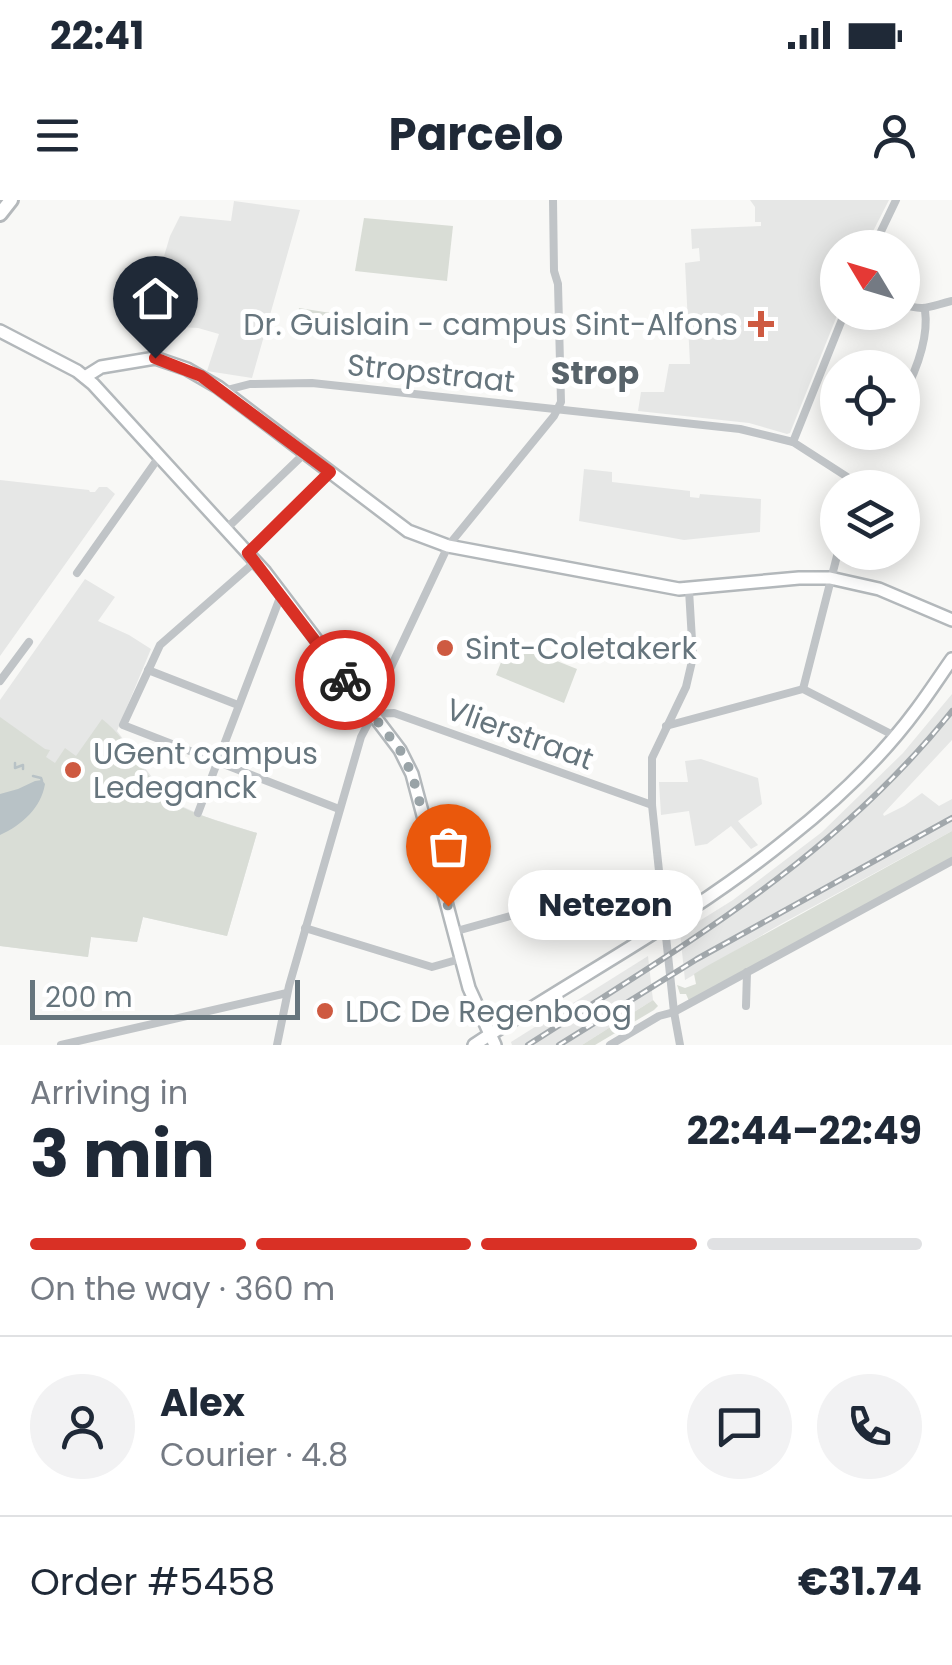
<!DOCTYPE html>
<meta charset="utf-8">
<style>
body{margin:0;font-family:Poppins,sans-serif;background:#f2f2f3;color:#1f2937;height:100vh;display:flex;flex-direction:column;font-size:38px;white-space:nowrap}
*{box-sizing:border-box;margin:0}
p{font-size:32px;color:#747a83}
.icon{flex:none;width:55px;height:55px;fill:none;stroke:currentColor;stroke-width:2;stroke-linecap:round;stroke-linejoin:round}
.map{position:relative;height:845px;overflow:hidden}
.sheet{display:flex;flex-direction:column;background:#fff;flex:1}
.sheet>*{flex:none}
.needle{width:65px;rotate:308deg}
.controls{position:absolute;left:820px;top:30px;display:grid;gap:20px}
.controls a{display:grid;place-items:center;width:100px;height:100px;border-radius:50%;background:#fff;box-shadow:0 5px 25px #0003;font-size:50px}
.scale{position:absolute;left:30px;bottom:25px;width:270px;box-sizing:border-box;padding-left:10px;border:5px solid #66757d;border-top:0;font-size:28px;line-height:35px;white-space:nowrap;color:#66757d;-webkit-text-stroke:8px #fff;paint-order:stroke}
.pin{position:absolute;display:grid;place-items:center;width:85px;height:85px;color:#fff;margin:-102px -42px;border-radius:50% 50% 50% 0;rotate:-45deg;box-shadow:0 0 10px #0007}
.pin .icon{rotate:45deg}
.courier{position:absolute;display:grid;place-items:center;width:100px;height:100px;margin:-50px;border:8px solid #d93025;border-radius:50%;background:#fff;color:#222;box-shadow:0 2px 12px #0007}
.bubble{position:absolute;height:70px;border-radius:35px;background:#fff;box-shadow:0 5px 25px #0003;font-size:32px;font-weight:700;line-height:70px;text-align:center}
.summary em{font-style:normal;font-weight:700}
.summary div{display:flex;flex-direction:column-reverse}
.summary{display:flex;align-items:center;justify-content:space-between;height:170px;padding:0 30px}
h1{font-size:65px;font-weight:700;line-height:75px}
.bar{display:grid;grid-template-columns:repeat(4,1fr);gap:15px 10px;align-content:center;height:120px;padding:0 30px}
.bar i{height:12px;border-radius:8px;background:#e0e1e3}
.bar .active{background:#d93025}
.bar p{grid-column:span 4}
.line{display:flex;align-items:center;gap:25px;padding:0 30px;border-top:2px solid #e0e1e3}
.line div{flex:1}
.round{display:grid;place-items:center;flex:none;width:105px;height:105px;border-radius:52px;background:#f2f2f3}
.status{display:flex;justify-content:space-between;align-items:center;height:70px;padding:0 50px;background:#fff;direction:ltr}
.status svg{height:28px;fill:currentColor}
header{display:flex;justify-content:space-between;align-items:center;height:130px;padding:0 30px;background:#fff;font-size:45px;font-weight:700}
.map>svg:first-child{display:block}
.built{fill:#e6e7e6}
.green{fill:#d9ddd6}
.water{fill:#b8c2c6}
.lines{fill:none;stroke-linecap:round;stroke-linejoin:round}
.stream{stroke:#b8c2c6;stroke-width:2.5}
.secondary-casing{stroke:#b3b8bb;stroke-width:16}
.primary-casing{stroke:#b4b8bb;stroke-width:18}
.street{stroke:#c0c4c7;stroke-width:8}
.secondary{stroke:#fff;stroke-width:11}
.primary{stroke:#fff;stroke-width:12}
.rail-casing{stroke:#a2a8ac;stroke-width:6}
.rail{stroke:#fff;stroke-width:2.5;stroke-dasharray:8;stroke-linecap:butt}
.done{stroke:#99a3a7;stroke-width:10;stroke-dasharray:0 18}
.route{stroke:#d93025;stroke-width:12}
.poi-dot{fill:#ce5a41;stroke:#fff;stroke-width:4}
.labels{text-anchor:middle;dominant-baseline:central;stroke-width:10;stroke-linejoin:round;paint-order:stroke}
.poi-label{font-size:30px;fill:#66757d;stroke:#fff;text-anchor:start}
.street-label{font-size:30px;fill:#66757d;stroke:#fff}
.neighbourhood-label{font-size:32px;font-weight:bold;fill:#58636a;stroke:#fff}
</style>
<div class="status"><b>22:41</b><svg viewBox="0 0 49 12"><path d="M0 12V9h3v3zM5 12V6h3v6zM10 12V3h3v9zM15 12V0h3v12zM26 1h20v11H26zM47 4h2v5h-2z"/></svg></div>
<header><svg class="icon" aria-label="menu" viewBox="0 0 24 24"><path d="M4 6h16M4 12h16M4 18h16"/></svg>Parcelo<svg class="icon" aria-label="person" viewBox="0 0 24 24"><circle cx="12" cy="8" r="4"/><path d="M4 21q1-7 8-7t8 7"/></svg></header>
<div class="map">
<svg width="952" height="845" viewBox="0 0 952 845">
<rect width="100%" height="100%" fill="#f8f8f6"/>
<g class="built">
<path d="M750 0H889L865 47 838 48V113L790 233 787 234 749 223 638 211 641 192H664L669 164H690L685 63 700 61 699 48 692 49 691 29 761 26V22H755V7Z"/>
<path d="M234 1 300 10 252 178 207 171 219 134 198 128 177 127 146 117 170 36 180 16 231 21Z"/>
<path d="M584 269 612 272V282L690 291V297L699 298 700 294 761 299 760 332 684 340 579 321Z"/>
<path d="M0 280 89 290 90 292H95L99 287H107L115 294 0 456Z"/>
<path d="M85 379 115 397 98 421 129 435 151 449 117 531 170 601 206 617 257 633 227 736 143 717 137 742 91 737 88 757 0 746V500Z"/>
<path d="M952 494V540L883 614 884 616 904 606 922 593 939 606 952 599V631L781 724 685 780 680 733 733 700 822 632 903 553Z"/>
<path d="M701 559 758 578 762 604 738 621 758 645 751 649 731 626 707 644 695 646 689 611 661 615 659 582H688L685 561Z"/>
<path d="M648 756 653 800 582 845H512L511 842Z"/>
</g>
<g class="green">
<path d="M364 18 453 26 447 81 355 71Z"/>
<path d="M299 108 350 116 348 122 340 120 337 128H335L297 122Z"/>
<path d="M509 442 577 469 564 503 496 475Z"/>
<path d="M0 517 45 549 50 550 46 557 55 563 65 548 76 556 102 519C129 540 143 574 168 598 180 611 237 627 257 633L227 736 143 717 137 742 91 737 88 757 0 746Z"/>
<path d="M952 631V659L689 801 686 794H680L677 785 685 788 696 784 694 774 707 766Z"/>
<path d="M653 800 658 806 654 810 595 845H582Z"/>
</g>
<path class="water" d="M35 581 42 580 45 584C41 608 22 625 0 635V594L18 589Z"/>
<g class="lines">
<g class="stream">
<path d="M15 563V568L23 565V569"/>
<path d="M33 576 41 578 42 581"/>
</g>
<g class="secondary-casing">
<g id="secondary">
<path d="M0 131 77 171 93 184 265 372 400 550 412 574 469 788 495 845"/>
<path d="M85 177 101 167 155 158 187 169 218 187 408 331 448 346 679 389 799 378H830L879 389 952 420"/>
<path d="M474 845C578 776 690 718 787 639 834 602 881 558 917 509 929 493 940 476 952 459"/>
</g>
</g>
<g class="primary-casing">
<path id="primary" d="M0 14 11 0"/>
</g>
<g class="street">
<path d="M873 48 896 0"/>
<path d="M902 104C925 112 930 106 952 101"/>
<path d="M223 191 250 184 312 183 740 229 793 242 852 280 855 288"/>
<path d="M902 198C915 173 929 138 925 110"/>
<path d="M902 204 904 208 902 215"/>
<path d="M793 242 845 112"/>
<path d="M226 329 305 253"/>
<path d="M248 353 329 272"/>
<path d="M256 361 160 445 123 525 339 609"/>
<path d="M77 373 159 257"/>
<path d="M148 470 238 505"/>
<path d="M0 481 29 442"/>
<path d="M803 489 838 352"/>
<path d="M373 514 394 513 652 605"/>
<path d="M666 526 803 489 895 536"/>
<path d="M198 613 281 395"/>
<path d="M305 728 432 767 460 759"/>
<path d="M453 732 564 701"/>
<path d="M746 806 747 772"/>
<path d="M61 845 287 793"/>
<path d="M277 845 289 786 361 537 373 514 374 503 448 346 554 216 561 202 558 84 554 71 553 0"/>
<path d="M610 845 659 816 674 812 952 661"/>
<path d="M680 845 674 812 652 605V558L686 487 693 457 689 390"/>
</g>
<use href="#secondary" class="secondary"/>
<use href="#primary" class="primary"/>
<g class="rail-casing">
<g id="rail">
<path d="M528 845C684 745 835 658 952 511"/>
<path d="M559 845 697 759 952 618"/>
</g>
</g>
<use href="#rail" class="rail"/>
</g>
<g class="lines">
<path class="done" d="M345 480 400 550 412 574 448 706"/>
<path class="route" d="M155 158 201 176 330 272 248 353 345 480"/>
</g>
<g class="poi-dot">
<path d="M756 109h10v10h10v10h-10v10h-10v-10h-10v-10h10z"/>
<circle cx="445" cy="448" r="10"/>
<circle cx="73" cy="570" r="10"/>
<circle cx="325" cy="811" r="10"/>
</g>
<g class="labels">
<g class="poi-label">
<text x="738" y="124" text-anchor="end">Dr. Guislain - campus Sint-Alfons</text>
<text x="465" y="448">Sint-Coletakerk</text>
<text x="93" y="553">UGent campus<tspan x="93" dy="34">Ledeganck</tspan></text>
<text x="345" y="811">LDC De Regenboog</text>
</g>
<g class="street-label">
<text transform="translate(431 173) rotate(6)">Stropstraat</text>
<text transform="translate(520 534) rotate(20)">Vlierstraat</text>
</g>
<g class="neighbourhood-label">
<text x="595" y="172">Strop</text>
</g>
</g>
</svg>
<div class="controls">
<a><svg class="needle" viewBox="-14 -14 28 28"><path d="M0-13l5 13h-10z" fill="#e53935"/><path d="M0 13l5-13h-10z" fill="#747a83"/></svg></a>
<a><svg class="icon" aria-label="locate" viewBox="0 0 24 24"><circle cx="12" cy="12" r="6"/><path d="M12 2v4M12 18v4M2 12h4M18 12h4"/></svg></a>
<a><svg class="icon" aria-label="layers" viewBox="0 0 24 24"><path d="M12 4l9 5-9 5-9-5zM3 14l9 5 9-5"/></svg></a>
</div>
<div class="scale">200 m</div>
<div class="pin" style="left:448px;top:706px;background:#ea580c"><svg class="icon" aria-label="bag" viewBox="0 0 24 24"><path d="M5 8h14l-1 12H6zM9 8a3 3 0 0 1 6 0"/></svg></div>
<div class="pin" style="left:155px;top:158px;background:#1f2937"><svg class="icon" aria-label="home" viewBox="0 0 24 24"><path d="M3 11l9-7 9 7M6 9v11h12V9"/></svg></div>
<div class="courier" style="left:345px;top:480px"><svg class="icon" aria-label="bike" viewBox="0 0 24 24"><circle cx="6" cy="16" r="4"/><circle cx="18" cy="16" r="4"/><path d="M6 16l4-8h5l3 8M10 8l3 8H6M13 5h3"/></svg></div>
<div class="bubble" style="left:508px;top:670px;width:195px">Netezon</div>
</div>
<section class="sheet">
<div class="summary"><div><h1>3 min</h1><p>Arriving in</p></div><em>22:44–22:49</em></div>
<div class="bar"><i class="active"></i><i class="active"></i><i class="active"></i><i></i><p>On the way · 360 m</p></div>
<div class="line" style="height:180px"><a class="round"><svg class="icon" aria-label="person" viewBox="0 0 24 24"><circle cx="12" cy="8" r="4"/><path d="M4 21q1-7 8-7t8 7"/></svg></a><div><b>Alex</b><p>Courier · 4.8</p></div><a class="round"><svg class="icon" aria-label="chat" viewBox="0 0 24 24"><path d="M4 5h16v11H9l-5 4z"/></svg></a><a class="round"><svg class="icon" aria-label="phone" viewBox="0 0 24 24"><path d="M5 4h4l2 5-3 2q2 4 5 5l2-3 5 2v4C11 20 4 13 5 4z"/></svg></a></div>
<div class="line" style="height:130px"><div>Order #5458</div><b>€31.74</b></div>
</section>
